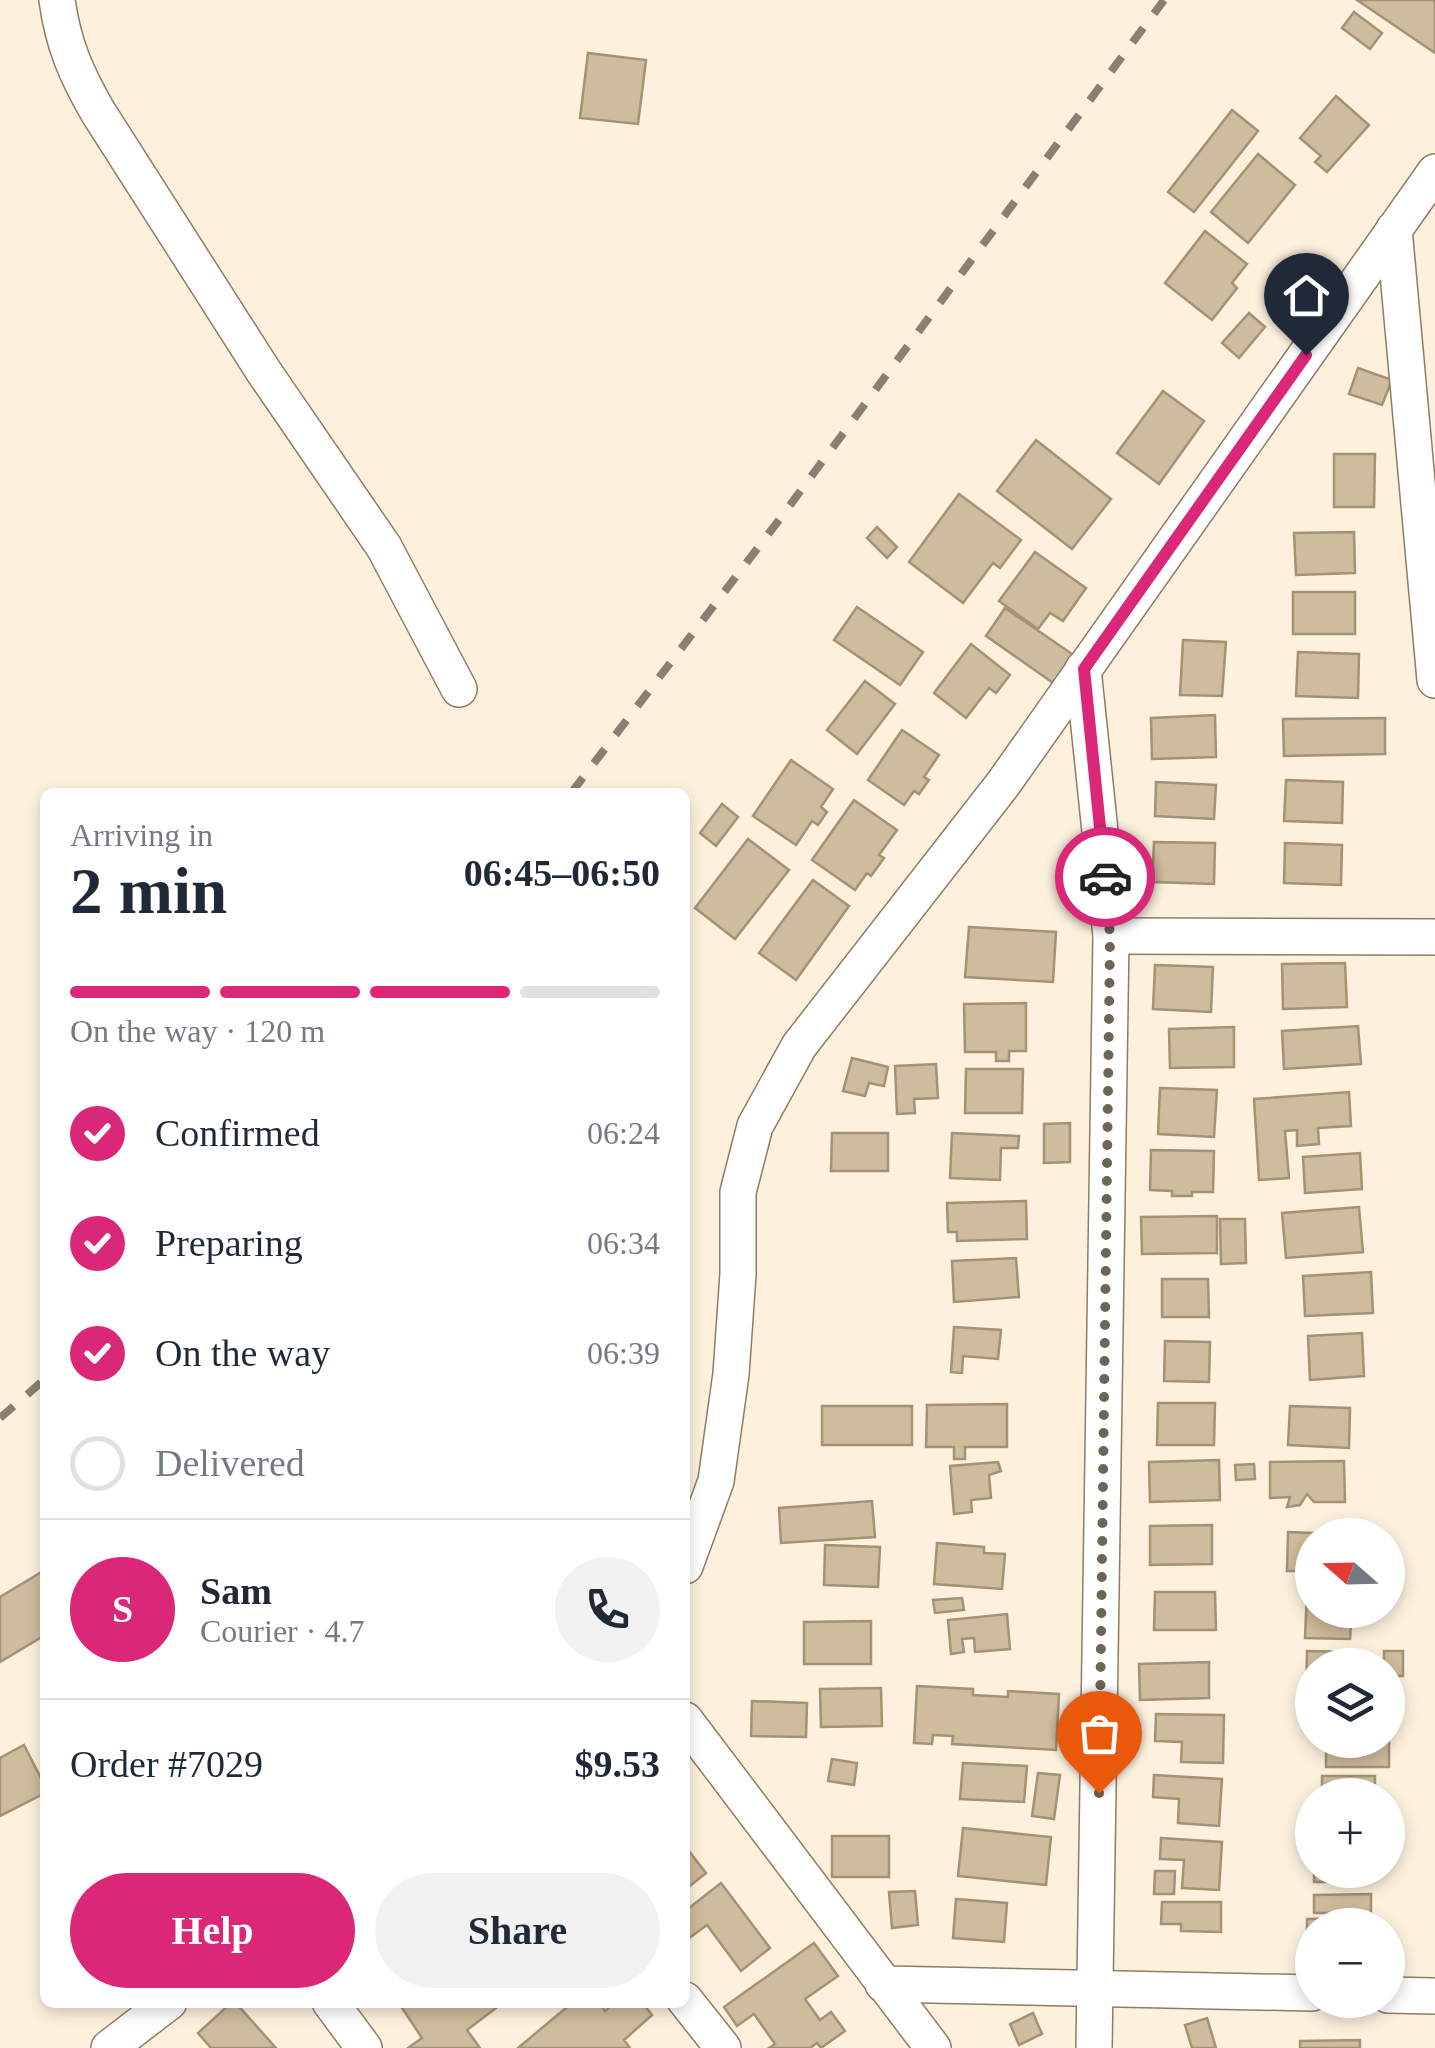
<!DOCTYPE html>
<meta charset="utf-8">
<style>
body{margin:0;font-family:"Times New Roman",serif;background:#f2f2f3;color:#1f2937;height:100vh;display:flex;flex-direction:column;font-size:38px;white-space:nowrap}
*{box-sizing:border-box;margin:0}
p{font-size:32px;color:#747a83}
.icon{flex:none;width:55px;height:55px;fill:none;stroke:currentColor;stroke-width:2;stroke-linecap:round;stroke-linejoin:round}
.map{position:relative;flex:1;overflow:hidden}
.details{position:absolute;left:40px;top:788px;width:650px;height:1220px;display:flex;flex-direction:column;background:#fff;border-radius:15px;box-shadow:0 5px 15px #0003}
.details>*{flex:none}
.needle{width:65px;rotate:290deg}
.buttons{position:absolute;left:1295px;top:1518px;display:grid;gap:20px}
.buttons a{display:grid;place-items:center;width:110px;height:110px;border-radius:50%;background:#fff;box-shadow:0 5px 15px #0003;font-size:50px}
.pin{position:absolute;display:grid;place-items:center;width:85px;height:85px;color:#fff;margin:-102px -42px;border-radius:50% 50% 50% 0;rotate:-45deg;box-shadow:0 0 10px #0007}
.pin .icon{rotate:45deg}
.courier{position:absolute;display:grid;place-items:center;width:100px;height:100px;margin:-50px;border:8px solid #db2777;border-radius:50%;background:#fff;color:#222;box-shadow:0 2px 12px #0007}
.overview em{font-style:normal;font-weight:600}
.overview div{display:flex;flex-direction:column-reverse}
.overview{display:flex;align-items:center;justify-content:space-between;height:170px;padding:0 30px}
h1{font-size:65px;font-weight:600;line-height:75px}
.bar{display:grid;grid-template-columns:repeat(4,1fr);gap:15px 10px;align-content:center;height:120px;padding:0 30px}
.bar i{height:12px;border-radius:8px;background:#e0e1e3}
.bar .active{background:#db2777}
.bar p{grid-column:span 4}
.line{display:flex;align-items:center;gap:25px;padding:0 30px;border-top:2px solid #e0e1e3}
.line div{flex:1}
.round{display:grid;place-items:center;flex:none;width:105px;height:105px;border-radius:52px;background:#f2f2f3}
ol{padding:0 30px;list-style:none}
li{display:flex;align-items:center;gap:30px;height:110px}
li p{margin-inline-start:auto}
li .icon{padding:10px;border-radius:50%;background:#db2777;color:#fff;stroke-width:4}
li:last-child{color:#747a83}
li i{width:55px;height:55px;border:5px solid #e0e1e3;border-radius:50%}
.action{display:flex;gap:20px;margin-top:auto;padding:20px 30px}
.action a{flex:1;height:115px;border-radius:60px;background:#db2777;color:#fff;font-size:40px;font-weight:600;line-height:115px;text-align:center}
.action a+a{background:#f2f2f3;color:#1f2937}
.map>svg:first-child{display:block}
.building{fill:#cfbb9d;stroke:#a49275;stroke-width:2.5}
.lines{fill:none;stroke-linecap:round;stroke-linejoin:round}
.street-casing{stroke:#8f7d61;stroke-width:38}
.street{stroke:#fff;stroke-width:35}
.rail{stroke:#8a8071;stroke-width:8;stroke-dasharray:18 18;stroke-linecap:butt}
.done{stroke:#6d6556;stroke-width:10;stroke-dasharray:0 18}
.route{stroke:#db2777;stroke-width:12}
</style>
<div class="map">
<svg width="1435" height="2048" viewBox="0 0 1435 2048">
<rect width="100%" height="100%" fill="#fdf1de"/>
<g class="building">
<path d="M1357 0H1435V53Z"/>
<path d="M1354 12 1382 33 1370 49 1342 28Z"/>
<path d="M588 53 646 60 638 124 580 118Z"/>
<path d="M1336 96 1369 125 1327 172 1315 162 1321 156 1300 138Z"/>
<path d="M1232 110 1258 131 1194 212 1168 192Z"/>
<path d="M1258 154 1295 185 1248 243 1211 212Z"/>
<path d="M1205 231 1247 264 1232 283 1237 288 1212 320 1165 283Z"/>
<path d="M1249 313 1265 327 1239 358 1222 343Z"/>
<path d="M1358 368 1392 380 1382 405 1349 394Z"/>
<path d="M1163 391 1204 421 1159 484 1117 453Z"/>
<path d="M1036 440 1111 499 1072 549 997 491Z"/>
<path d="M1334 454H1375L1374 507H1334Z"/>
<path d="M959 494 1021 540 1000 568 993 563 963 603 909 562Z"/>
<path d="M877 527 897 547 887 558 867 538Z"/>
<path d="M1354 532 1355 573 1296 575 1294 533Z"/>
<path d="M1035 552 1086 588 1063 621 1050 613 1038 629 999 601Z"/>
<rect x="1293" y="592" width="62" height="42"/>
<path d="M857 607 923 652 900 685 834 640Z"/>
<path d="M1005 608 1075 656 1056 685 986 636Z"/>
<path d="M1183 640 1226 642 1222 696 1180 695Z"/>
<path d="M971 644 1010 675 996 693 989 688 966 718 934 693Z"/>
<path d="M1298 652 1359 654 1358 698 1296 696Z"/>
<path d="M865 681 895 704 857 754 827 730Z"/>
<path d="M1215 715 1216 757 1152 759 1151 718Z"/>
<path d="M1385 718V754L1284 756 1283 719Z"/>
<path d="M902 730 939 755 924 777 929 780 919 794 914 791 904 805 868 780Z"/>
<path d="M791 760 833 789 821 807 827 812 818 825 812 821 796 845 753 816Z"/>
<path d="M1286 780 1343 782 1342 823 1284 821Z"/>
<path d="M1156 782 1216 785 1214 819 1155 816Z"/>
<path d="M854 800 897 830 879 855 884 858 871 876 867 873 855 890 812 860Z"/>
<path d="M722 804 738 817 716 846 700 833Z"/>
<path d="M748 839 789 870 735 939 695 908Z"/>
<path d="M1154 842 1215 843 1214 884 1152 882Z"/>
<path d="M1285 843 1342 845 1341 885 1284 883Z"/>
<path d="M813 880 849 906 796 980 759 953Z"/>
<path d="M969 927 1056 932 1053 982 965 977Z"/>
<path d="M1345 963 1347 1007 1283 1009 1282 964Z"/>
<path d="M1155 965 1213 967 1211 1012 1153 1009Z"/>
<path d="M1026 1003V1051H1009V1061H996V1052H965L964 1004Z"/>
<path d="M1358 1026 1361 1064 1284 1069 1282 1031Z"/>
<path d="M1234 1027V1067L1170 1068 1169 1029Z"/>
<path d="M852 1058 888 1067 884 1086 869 1083 865 1096 843 1091Z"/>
<path d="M936 1064 938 1098 914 1099 915 1113 897 1114 895 1066Z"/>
<path d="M966 1069H1023L1022 1113H965Z"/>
<path d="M1160 1088 1217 1090 1214 1137 1158 1134Z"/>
<path d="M1349 1092 1351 1126 1318 1128 1319 1144 1297 1146V1130L1285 1131 1289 1178 1259 1180 1254 1099Z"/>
<path d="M1070 1123V1162L1044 1163V1124Z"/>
<path d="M832 1133H888V1171H831Z"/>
<path d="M952 1133 1019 1136 1018 1148H1001L1000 1180 950 1178Z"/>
<path d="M1151 1150 1214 1151 1213 1192H1192V1196H1172V1191L1150 1190Z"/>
<path d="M1360 1153 1362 1189 1305 1193 1303 1157Z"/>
<path d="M1026 1201 1027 1239 957 1241V1232H948L947 1203Z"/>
<path d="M1359 1207 1363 1252 1286 1258 1282 1213Z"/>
<path d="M1217 1216V1253L1142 1254 1141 1217Z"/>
<path d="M1220 1219H1245L1246 1263 1221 1264Z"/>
<path d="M1016 1258 1019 1297 954 1302 952 1261Z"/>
<path d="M1371 1272 1373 1313 1305 1316 1303 1276Z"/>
<path d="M1162 1279H1208L1209 1317H1162Z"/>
<path d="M954 1327 1001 1330 998 1359 963 1356 962 1373 951 1372Z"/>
<path d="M1362 1333 1364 1376 1310 1380 1308 1336Z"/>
<path d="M1165 1341 1210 1342 1209 1382 1164 1381Z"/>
<path d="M1158 1403H1215L1214 1445H1157Z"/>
<path d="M1007 1404V1447H965V1459H954V1447H926L927 1405Z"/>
<rect x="822" y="1406" width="90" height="39"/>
<path d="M1290 1406 1350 1408 1349 1448 1288 1445Z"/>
<path d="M1219 1460 1220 1500 1150 1502 1149 1462Z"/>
<path d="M1344 1461 1345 1502H1314L1307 1494 1300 1505 1287 1507 1290 1497 1270 1498V1462Z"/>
<path d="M998 1462 1001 1471 989 1475 991 1498 971 1500 972 1512 954 1514 950 1466Z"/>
<path d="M1254 1464 1255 1479 1236 1480 1235 1465Z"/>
<path d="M872 1501 875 1537 781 1543 779 1508Z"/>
<path d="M1212 1525V1564L1150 1565V1526Z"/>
<path d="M1288 1532 1343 1534V1535H1312V1571H1287Z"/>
<path d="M937 1543 984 1547V1553L1005 1554 1002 1589 934 1584Z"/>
<path d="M825 1545 880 1547 878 1587 824 1585Z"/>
<path d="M45 1570V1635L0 1662V1597Z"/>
<path d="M1307 1590 1312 1591V1610H1352L1350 1639 1305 1638Z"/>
<path d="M1155 1592H1215L1216 1630H1154Z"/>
<path d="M962 1598 964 1610 935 1613 933 1600Z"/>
<path d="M1007 1614 1010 1649 975 1652 974 1638 962 1639 964 1652 951 1654 948 1620Z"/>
<path d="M871 1621V1664H804V1622Z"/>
<path d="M1307 1651 1364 1652V1665H1312V1696H1306Z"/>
<path d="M1384 1651H1403V1676H1388V1665H1384Z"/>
<path d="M1209 1662V1698L1140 1700 1139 1664Z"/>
<path d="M917 1686 973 1689V1695L1008 1697V1691L1059 1694 1056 1750 952 1744 953 1736 933 1735 932 1744 914 1743Z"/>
<path d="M881 1688 882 1726 821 1727 820 1689Z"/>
<path d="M752 1701 807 1703 806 1737 751 1736Z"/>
<path d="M1156 1714 1224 1715 1223 1763 1181 1762 1182 1742 1155 1741Z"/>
<rect x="1326" y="1742" width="63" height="25"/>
<path d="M24 1745 45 1786V1793L0 1816V1758Z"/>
<path d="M832 1759 857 1763 854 1785 828 1781Z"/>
<path d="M963 1763 1027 1766 1024 1802 960 1799Z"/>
<path d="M1038 1773 1060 1775 1054 1819 1032 1816Z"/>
<path d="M1154 1775 1222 1779 1219 1826 1178 1823 1179 1799 1153 1797Z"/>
<rect x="1322" y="1776" width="53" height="19"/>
<path d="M963 1828 1051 1837 1046 1885 958 1876Z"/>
<rect x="832" y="1836" width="57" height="41"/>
<path d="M1161 1838 1222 1842 1219 1890 1182 1888 1184 1860 1160 1859Z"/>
<path d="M685 1846 706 1873 685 1890Z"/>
<rect x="1314" y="1870" width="36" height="12"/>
<path d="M1155 1871H1175L1174 1894H1154Z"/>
<path d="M721 1883 770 1948 741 1971 707 1925 685 1941V1911Z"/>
<path d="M915 1891 918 1925 892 1928 889 1892Z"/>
<path d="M1371 1894V1913H1314V1895Z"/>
<path d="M956 1899 1007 1903 1004 1942 953 1938Z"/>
<path d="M1162 1902H1221V1932L1181 1931V1924H1161Z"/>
<path d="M1355 1918 1356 1925H1312V1938H1307V1919Z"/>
<path d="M814 1943 838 1976 805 1999 820 2020 831 2012 845 2031 821 2048 817 2043 810 2048H769L775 2044 754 2014 737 2026 724 2007Z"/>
<path d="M232 2002H235L276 2048H211L198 2033Z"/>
<path d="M491 2002 496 2008 467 2030 480 2048H408L422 2038 398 2002Z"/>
<path d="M573 2002H599L605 2011 615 2002H642L652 2015 624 2040 630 2048H518Z"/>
<path d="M1033 2013 1042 2034 1019 2045 1010 2024Z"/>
<path d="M1207 2018 1216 2048H1192L1185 2025Z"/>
<path d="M1360 2040V2048H1300V2041Z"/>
</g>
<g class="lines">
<g class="street-casing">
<g id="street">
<path d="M57 0C63 44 76 74 98 112L264 372 384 547 459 689"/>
<path d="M1394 229 1435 680"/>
<path d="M1083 669 1111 936 1094 2048"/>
<path d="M1111 936 1435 937"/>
<path d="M685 1566 716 1481 731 1374 738 1274V1192L755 1126 799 1046 1003 784 1435 172"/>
<path d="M685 1720 933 2048"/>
<path d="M883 1984 1312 1993"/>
<path d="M1388 1995 1435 1996"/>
<path d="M685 2000 723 2048"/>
<path d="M330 2002 364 2048"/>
<path d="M109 2048 169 2002"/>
</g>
</g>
<use href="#street" class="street"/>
<g class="rail">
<path d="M572 792 779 520 1164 0"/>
<path d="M0 1418 45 1379"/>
</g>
</g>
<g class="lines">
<path class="done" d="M1099 1793 1110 936 1105 877"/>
<path class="route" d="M1105 877 1084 669 1306 355"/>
</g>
</svg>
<div class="buttons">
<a><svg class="needle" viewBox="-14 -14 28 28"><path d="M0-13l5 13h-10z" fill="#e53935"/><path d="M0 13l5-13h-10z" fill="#747a83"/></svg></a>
<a><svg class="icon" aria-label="layers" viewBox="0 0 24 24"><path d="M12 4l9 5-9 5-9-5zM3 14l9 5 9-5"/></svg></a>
<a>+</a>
<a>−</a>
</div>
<div class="pin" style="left:1099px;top:1793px;background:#ea580c"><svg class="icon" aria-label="bag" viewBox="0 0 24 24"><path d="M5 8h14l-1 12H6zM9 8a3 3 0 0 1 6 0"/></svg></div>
<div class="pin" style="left:1306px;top:355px;background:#1f2937"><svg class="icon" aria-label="home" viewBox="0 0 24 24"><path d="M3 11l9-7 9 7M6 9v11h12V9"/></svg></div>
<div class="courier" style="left:1105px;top:877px"><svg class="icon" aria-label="car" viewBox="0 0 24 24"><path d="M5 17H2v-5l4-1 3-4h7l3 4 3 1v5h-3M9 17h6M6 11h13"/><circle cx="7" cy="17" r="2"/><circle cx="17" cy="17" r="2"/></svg></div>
<section class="details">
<div class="overview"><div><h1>2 min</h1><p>Arriving in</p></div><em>06:45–06:50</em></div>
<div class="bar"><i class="active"></i><i class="active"></i><i class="active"></i><i></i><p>On the way · 120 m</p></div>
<ol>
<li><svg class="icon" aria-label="check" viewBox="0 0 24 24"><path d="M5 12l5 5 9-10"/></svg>Confirmed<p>06:24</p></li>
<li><svg class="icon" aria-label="check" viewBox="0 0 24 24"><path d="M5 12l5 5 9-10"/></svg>Preparing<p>06:34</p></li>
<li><svg class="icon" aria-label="check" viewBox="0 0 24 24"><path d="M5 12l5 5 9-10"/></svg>On the way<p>06:39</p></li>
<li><i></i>Delivered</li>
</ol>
<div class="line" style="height:180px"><b class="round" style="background:#db2777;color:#fff">S</b><div><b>Sam</b><p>Courier · 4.7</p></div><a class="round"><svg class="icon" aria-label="phone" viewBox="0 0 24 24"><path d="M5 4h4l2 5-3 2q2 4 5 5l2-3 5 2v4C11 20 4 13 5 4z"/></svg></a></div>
<div class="line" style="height:130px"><div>Order #7029</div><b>$9.53</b></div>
<div class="action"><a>Help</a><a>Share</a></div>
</section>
</div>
